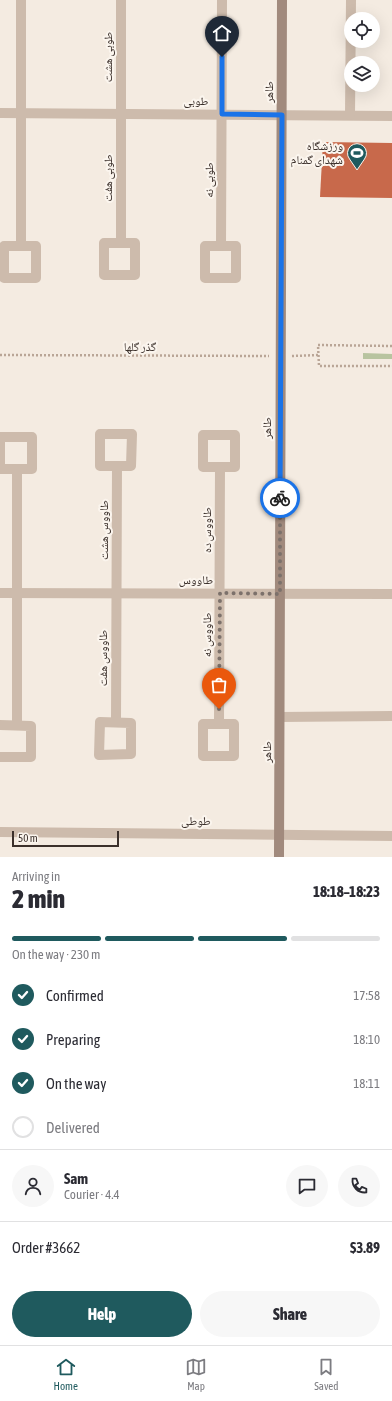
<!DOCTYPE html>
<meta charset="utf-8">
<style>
body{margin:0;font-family:"Asap Condensed","Noto Naskh Arabic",sans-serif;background:#f7f7f7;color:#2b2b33;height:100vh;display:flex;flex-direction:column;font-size:15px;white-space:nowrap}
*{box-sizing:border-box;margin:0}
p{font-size:13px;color:#7c7c81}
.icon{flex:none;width:22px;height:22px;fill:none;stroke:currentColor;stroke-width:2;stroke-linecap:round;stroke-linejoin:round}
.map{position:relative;height:857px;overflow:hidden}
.sheet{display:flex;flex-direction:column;background:#fff;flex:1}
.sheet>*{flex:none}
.fabs{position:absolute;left:344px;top:12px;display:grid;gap:8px}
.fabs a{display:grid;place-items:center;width:36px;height:36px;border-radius:50%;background:#fff;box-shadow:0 4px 16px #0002;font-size:20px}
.scale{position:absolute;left:12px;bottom:10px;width:107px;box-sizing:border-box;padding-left:4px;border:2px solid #3b302b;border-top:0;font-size:11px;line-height:14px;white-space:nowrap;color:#3b302b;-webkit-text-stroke:3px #fbf5ee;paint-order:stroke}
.pin{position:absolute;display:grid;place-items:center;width:34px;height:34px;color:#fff;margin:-41px -17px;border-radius:50% 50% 50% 0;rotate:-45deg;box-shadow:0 0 4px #0007}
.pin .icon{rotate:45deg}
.courier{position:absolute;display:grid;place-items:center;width:40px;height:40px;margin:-20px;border:3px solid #1a73e8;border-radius:50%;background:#fff;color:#222;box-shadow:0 1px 5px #0007}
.overview em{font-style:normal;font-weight:800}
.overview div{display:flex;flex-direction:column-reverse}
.overview{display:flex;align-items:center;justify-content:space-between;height:68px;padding:0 12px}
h1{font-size:26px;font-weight:800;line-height:30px}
.bar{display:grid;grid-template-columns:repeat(4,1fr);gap:6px 4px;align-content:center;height:48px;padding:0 12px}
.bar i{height:5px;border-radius:3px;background:#e1e1e2}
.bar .selected{background:#1f5a5e}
.bar p{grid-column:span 4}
.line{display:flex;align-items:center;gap:10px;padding:0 12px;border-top:1px solid #e1e1e2}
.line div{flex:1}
.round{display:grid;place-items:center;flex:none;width:42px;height:42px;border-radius:21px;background:#f7f7f7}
ol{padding:0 12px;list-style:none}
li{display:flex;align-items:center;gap:12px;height:44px}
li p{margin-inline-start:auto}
li .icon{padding:4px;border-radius:50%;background:#1f5a5e;color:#fff;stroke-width:4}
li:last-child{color:#7c7c81}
li i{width:22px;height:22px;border:2px solid #e1e1e2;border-radius:50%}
.action{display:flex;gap:8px;margin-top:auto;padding:8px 12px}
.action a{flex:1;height:46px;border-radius:24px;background:#1f5a5e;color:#fff;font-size:16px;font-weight:800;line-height:46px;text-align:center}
.action a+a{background:#f7f7f7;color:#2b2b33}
.tab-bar{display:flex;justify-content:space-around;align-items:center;height:56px;border-top:1px solid #e1e1e2;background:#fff;font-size:11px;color:#7c7c81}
.tab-bar a{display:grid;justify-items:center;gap:2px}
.tab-bar .selected{color:#1f5a5e}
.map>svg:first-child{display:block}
.green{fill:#b8c4a0}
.building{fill:#c8694b}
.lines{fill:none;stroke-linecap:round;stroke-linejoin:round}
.path{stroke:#b9a596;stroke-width:2.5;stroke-dasharray:2 2;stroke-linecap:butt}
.street{stroke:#cdbbac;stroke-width:10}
.secondary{stroke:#a18a7d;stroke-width:10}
.done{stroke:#7c716b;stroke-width:4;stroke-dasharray:0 7.2}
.route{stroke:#1a73e8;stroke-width:5}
.labels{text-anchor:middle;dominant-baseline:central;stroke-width:4;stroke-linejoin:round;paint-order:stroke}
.street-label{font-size:12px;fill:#3b302b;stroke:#fbf5ee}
.poi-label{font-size:12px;fill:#3b302b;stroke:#fbf5ee;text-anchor:end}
</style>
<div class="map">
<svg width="392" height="857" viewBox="0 0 392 857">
<rect width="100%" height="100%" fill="#f4ebe1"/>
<path class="green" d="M363 353 392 354V359H363Z"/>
<path class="building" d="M323 142 392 143V198L320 197Z"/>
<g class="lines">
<g class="path">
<path d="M392 346 318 345 319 366H392"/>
<path d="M0 355 269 356"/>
<path d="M292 356 319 355"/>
</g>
<g class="street">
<path d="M0 113 392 116"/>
<path d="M350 115 351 0"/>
<rect x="104" y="243" width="31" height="32"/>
<path d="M121 243V0"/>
<rect x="4" y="246" width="32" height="32"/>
<path d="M21 246V0"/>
<rect x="205" y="246" width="31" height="32"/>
<path d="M221 246 222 0"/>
<path d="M100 434H132L131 466H100Z"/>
<rect x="203" y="435" width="32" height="32"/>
<rect x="0" y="437" width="32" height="32"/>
<path d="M0 593 392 594"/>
<path d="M280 717 392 716"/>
<path d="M100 722 131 723V754L99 755Z"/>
<path d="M116 722 117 466"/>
<rect x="203" y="724" width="31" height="32"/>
<path d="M219 724 220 467"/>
<path d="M0 725 31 726V757H0"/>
<path d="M17 725V469"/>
<path d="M0 832 392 836"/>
</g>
<path class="secondary" d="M279 857 282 0"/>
</g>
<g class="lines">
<path class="done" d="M219 709 220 593 280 594V498"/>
<path class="route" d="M222 57V114L282 115 280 498"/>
</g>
<defs>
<g id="stadium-pin" transform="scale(1)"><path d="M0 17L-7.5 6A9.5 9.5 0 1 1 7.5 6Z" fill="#1f5a5e" stroke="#fbf5ee"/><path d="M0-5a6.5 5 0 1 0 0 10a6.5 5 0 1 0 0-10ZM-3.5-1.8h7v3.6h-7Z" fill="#fff"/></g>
</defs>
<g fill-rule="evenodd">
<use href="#stadium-pin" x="357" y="153"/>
</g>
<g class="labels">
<g class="street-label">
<text transform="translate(108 57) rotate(-90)">طوبی هشت</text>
<text transform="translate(269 92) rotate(-90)">طاهر</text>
<text x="196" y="101">طوبی</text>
<text transform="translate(108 178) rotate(-90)">طوبی هفت</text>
<text transform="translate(209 180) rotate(-90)">طوبی نه</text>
<text x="140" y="347">گذر گلها</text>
<text transform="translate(267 428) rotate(-90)">طاهر</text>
<text transform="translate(104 530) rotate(-90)">طاووس هشت</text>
<text transform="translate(207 530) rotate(-90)">طاووس ده</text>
<text x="196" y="580">طاووس</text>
<text transform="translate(207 635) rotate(-90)">طاووس نه</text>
<text transform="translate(103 658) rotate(-90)">طاووس هفت</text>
<text transform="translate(267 752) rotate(-90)">طاهر</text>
<text transform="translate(196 821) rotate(1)">طوطی</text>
</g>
<g class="poi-label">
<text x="343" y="146">ورزشگاه<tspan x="343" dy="14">شهدای گمنام</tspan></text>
</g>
</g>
</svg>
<div class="fabs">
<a><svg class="icon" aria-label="locate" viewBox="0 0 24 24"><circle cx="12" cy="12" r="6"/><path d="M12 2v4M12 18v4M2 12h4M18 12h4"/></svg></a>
<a><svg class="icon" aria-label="layers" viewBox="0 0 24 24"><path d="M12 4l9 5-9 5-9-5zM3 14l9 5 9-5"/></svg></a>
</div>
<div class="scale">50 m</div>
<div class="pin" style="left:219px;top:709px;background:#ea580c"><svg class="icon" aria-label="bag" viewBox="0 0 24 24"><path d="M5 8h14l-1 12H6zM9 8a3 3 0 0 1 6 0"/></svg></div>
<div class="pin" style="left:222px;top:57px;background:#1f2937"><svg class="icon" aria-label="home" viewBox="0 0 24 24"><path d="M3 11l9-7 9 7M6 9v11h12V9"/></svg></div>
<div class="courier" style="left:280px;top:498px"><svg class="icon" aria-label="bike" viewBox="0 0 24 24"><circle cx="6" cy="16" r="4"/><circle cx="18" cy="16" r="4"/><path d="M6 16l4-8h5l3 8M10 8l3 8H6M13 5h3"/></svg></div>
</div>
<section class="sheet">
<div class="overview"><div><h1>2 min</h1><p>Arriving in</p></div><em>18:18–18:23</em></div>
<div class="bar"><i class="selected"></i><i class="selected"></i><i class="selected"></i><i></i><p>On the way · 230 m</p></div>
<ol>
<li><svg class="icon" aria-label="check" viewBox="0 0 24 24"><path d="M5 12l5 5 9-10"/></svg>Confirmed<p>17:58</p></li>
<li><svg class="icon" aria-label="check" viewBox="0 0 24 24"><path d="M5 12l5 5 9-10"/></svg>Preparing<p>18:10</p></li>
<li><svg class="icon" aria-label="check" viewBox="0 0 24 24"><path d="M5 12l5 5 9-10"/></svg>On the way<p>18:11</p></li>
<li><i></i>Delivered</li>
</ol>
<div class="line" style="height:72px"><a class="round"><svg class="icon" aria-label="person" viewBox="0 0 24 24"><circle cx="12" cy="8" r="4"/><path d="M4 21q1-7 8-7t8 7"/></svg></a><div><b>Sam</b><p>Courier · 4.4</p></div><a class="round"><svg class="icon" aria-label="chat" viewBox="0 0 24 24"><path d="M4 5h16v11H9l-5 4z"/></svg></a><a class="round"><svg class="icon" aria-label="phone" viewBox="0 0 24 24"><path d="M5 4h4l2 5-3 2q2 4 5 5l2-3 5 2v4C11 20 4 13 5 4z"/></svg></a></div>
<div class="line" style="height:52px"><div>Order #3662</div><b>$3.89</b></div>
<div class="action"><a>Help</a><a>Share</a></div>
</section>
<nav class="tab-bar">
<a class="selected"><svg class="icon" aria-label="home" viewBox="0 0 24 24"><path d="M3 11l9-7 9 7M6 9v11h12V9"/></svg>Home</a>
<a><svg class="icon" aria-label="map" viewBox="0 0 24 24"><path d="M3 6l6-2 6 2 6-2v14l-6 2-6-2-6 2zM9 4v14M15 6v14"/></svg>Map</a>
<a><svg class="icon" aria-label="saved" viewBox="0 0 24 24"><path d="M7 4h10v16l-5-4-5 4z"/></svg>Saved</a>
</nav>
